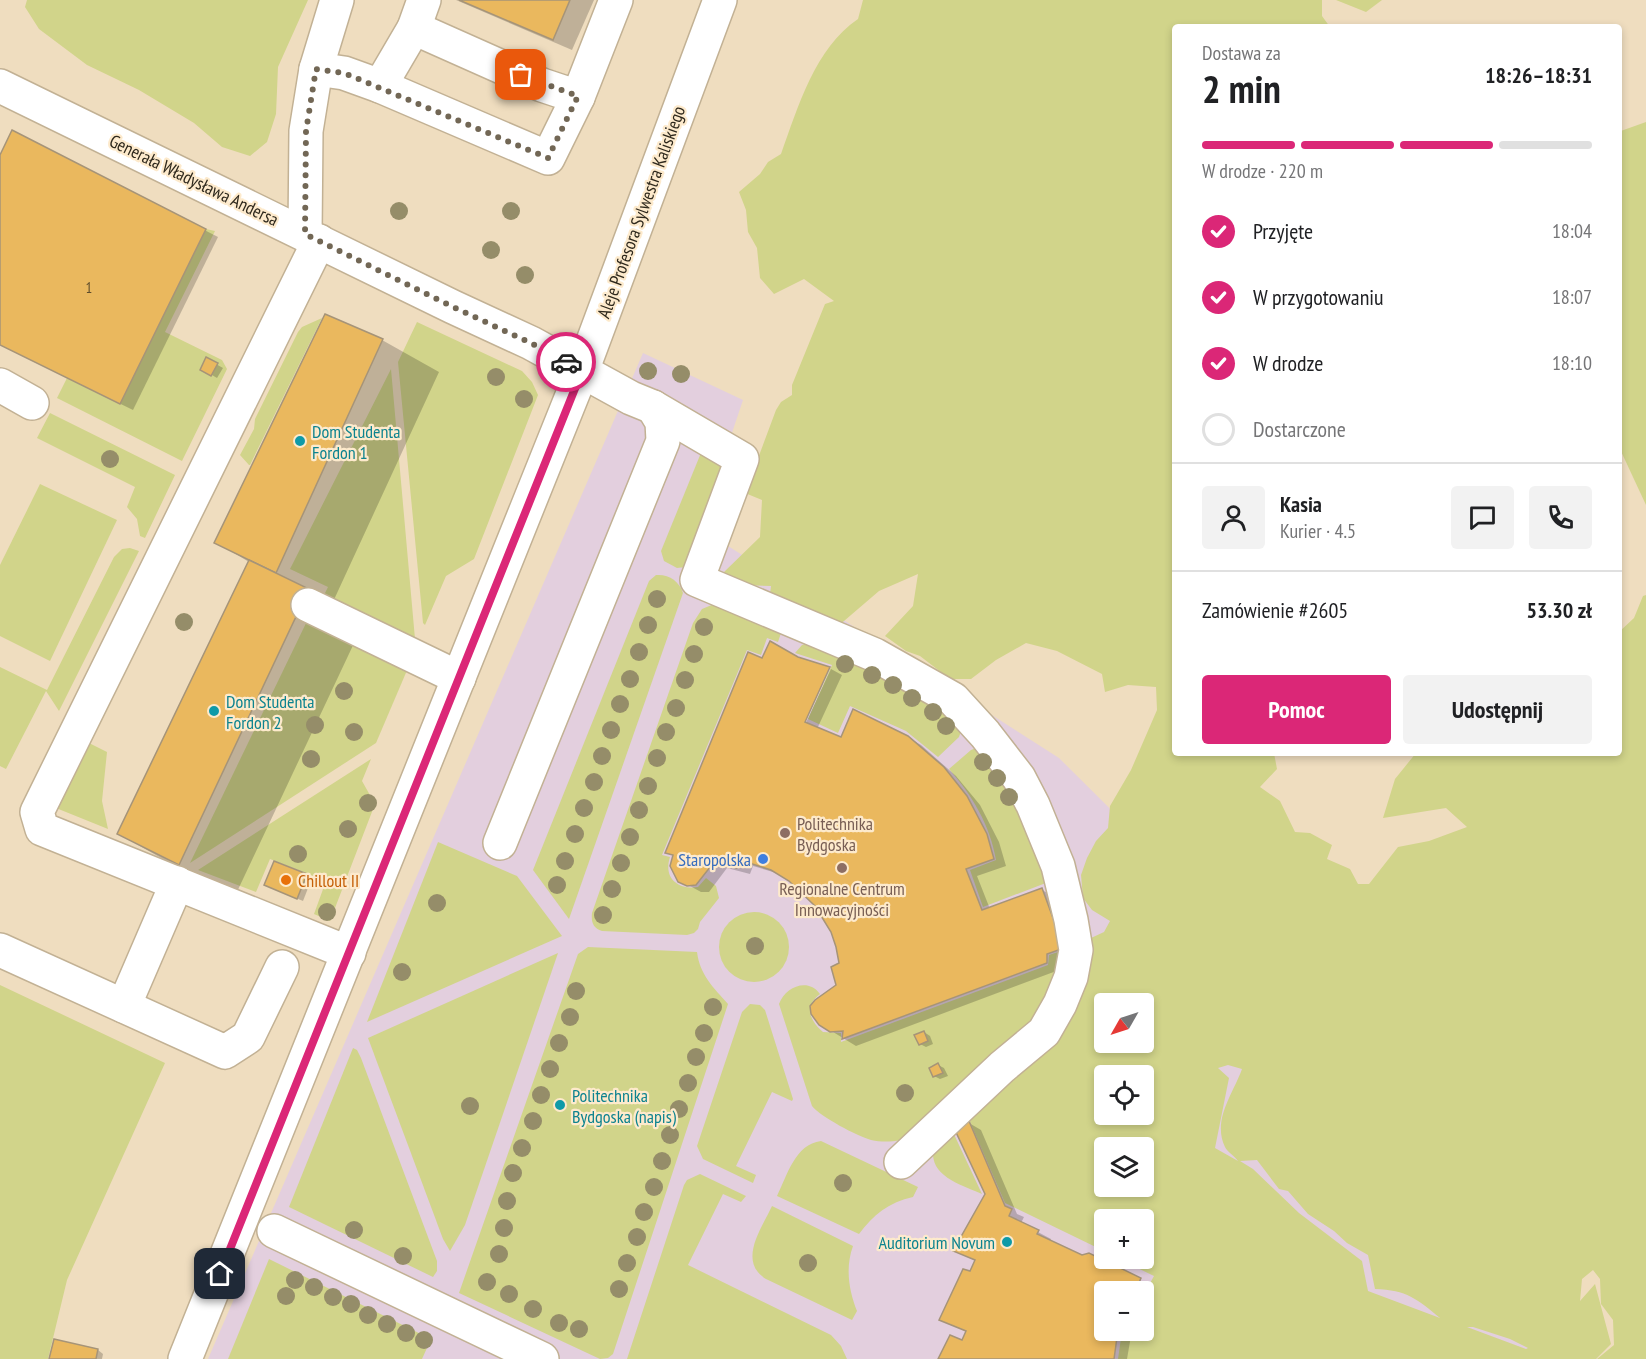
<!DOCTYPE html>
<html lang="pl">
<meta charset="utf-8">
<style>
body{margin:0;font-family:"PT Sans Narrow",sans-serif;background:#f2f2f2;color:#202124;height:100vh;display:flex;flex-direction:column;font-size:22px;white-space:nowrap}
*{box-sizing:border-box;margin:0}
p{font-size:20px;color:#757577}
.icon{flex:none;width:33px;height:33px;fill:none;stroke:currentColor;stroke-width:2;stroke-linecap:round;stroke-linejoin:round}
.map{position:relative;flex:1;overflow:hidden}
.details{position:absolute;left:1172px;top:24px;width:450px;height:732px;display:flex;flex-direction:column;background:#fff;border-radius:6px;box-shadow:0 3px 9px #0003}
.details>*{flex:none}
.needle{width:39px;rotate:231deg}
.buttons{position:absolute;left:1094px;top:993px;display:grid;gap:12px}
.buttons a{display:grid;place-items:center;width:60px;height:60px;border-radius:6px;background:#fff;box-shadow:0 3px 9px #0003;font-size:30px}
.pin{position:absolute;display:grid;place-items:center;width:51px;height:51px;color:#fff;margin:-26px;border-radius:12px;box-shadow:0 3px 9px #0006}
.courier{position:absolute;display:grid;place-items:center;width:60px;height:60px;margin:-30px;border:4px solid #db2777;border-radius:50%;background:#fff;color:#222;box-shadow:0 2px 8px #0007}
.head em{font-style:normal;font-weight:700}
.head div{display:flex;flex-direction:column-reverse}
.head{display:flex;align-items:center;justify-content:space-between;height:102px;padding:0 30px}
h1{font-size:39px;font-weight:700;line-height:45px}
.bar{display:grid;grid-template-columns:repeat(4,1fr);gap:9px 6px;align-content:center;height:72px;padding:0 30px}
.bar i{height:8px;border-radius:4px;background:#e0e0e0}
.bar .current{background:#db2777}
.bar p{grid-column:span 4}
.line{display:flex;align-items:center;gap:15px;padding:0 30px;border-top:2px solid #e0e0e0}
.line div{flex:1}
.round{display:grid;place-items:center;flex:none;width:63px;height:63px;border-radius:6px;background:#f2f2f2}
ol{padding:0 30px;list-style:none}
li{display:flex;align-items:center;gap:18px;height:66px}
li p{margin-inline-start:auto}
li .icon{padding:6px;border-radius:50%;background:#db2777;color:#fff;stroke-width:4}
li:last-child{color:#757577}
li i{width:33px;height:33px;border:3px solid #e0e0e0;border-radius:50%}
.button{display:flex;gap:12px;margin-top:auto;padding:12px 30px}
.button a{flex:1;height:69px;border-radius:6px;background:#db2777;color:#fff;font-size:24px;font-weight:700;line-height:69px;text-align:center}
.button a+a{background:#f2f2f2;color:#202124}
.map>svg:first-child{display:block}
.education{fill:#e3cfde;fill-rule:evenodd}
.green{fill:#d1d48a;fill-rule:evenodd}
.shadow{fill:#0003}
.building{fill:#eab85e;stroke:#a69478;stroke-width:1.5}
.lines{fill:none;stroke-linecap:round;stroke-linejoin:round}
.minor-casing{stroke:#c2b194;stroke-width:36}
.minor{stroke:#fff;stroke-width:33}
.tree{fill:#958d69}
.done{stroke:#726755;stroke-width:6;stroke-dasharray:0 10.8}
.route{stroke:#db2777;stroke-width:8}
.culture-dot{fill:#0f9aa8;stroke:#fdeacc;stroke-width:2}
.education-dot{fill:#8d6e63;stroke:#fdeacc;stroke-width:2}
.shop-dot{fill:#3f7fe0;stroke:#fdeacc;stroke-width:2}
.food-dot{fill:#e8710a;stroke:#fdeacc;stroke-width:2}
.labels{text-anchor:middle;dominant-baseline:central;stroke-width:4.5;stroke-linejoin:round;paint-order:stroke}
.number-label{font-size:15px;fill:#5d4c2c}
.street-label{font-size:18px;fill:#2e281c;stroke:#fdeacc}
.culture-label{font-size:18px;fill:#0d838f;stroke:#fdeacc;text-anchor:start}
.education-label{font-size:18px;fill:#785e54;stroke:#fdeacc;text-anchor:start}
.shop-label{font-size:18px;fill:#366cbe;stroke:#fdeacc;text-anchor:end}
.food-label{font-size:18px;fill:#c56008;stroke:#fdeacc;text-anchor:start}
</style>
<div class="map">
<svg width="1646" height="1359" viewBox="0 0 1646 1359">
<rect width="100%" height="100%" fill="#efddbf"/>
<path class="education" d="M643 353 743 400 700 528 1059 758 1211 909 1358 1229 1598 1359H208ZM1104 1004H1143V1042H1104ZM1104 1076H1143V1114H1104ZM1104 1148H1143V1186H1104ZM1104 1220H1143V1258H1104ZM1104 1292H1143V1330H1104Z"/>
<g class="green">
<path d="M27 0H308L278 67 276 114 267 142 250 156 222 147 194 123 139 90 87 65 39 29 25 7Z"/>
<path d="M863 0H1322V16L1330 27H1174V753H1274L1277 769 1260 787 1280 801 1295 832 1310 833 1332 845 1327 859 1350 869 1358 884H1369L1398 847 1429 841 1467 827 1446 808 1383 818 1395 779 1416 753H1618L1619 632 1634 618 1643 596 1646 595V1359H1597L1614 1345 1613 1320 1601 1304 1600 1279 1593 1270 1582 1279 1580 1301 1595 1284 1611 1344 1596 1359H1118L1121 1338 1125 1331 1143 1330V1296L1154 1276 1119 1259 1143 1258V1220H1104V1251L1005 1203 967 1115 1087 959 1091 938 1104 932 1110 921 1092 910 1083 898 1081 875 1087 858 1096 841 1108 828 1110 806 1131 770 1157 710 1156 687 1128 685 1105 692 1102 674 1057 651 1026 643 996 660 971 679H950L920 656 906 651 885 636 913 606 918 574 879 591 837 627 769 602 771 586 736 585 723 573 760 537 762 500 745 493 776 410 781 402 792 395V385L825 304 834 301 804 279 774 294 760 278 757 248 748 232 746 210 739 192 760 174 768 162 781 154C798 107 815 48 858 19ZM1104 1004H1143V1042H1104ZM1228 1065 1242 1069C1233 1094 1212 1120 1225 1147 1227 1152 1235 1156 1238 1161L1215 1148 1229 1078 1218 1068ZM1104 1076H1143V1114H1104ZM1104 1148H1143V1186H1104ZM1257 1160 1279 1189 1288 1191 1308 1214 1334 1231 1347 1243 1368 1255 1375 1289C1407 1290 1417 1299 1440 1318L1368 1291 1362 1261 1299 1213 1253 1169 1240 1161ZM1467 1327H1473L1510 1339 1528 1348 1526 1349Z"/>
<path d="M1336 0H1382L1366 12Z"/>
<path d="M1646 122V505L1619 447 1618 132Z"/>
<path d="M206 229 215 231 165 332 222 360 227 369 182 461 57 398 67 378 120 403Z"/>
<path d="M322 318 250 465H249L240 455 254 429 255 419 298 332 302 327Z"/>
<path d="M417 322 522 371 532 382 538 395 474 559 446 576 425 625 423 623 398 362Z"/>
<path d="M391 369 415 639 323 597 328 587 290 569Z"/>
<path d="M50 413 175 475 145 538 140 536 137 519 127 507 135 487 37 438Z"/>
<path d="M705 443 727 458 686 567 677 568 664 561 661 551Z"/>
<path d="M40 484 117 520 50 661 0 636V565Z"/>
<path d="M130 548 139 551 59 711 46 691 6 769 0 766V667L47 690 114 557 122 549Z"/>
<path d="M656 575C669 574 679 581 683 593L569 919 533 870 649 581Z"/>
<path d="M714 604 781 633 778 642 767 638 761 655 747 650 662 855 670 857C663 878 678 890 698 887L706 878 716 886 719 898 700 922 698 929 694 933 687 935 602 931C593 928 591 922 592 913L693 623 702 609Z"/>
<path d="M309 617 408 668 376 743 190 863Z"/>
<path d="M812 642 833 651 943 710 961 731 959 737 938 757 906 731 850 706 838 733 808 719 832 665 795 653 802 645Z"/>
<path d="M87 742 107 752 102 801 108 829 56 808Z"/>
<path d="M976 748 1007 780 1051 881 983 907 970 870 996 860C990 825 972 795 949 769L971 750Z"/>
<path d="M371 759 362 781 375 804 330 921 314 914 326 881 270 859 256 892 198 870Z"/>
<path d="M438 842 517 876 562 936 367 1022Z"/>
<circle cx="754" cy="947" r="35"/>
<path d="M588 947 697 952C700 975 713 987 728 1004L613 1354 608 1358 600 1359 459 1293 578 954Z"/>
<path d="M1064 950 1048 1009 901 1140C890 1142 881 1142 871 1140 857 1136 821 1117 812 1106L779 1004C785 987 808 977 820 994 804 1006 809 1020 823 1032L841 1033V1042L1048 965 1049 955Z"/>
<path d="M558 953 465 1225 450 1251 443 1239 368 1038Z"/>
<path d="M0 985 165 1063 67 1280 48 1359H0Z"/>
<path d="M750 1004 760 1005 765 1010 793 1099 792 1101 772 1092 736 1166 756 1175 753 1183 703 1159 697 1146 742 1012Z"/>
<path d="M353 1048 357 1050 361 1058 437 1261V1271L433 1277 289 1207Z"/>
<path d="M951 1128 982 1194C965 1186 933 1178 933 1154Z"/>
<path d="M821 1141 918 1187 913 1197C889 1202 873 1215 859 1234L777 1196C787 1176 795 1144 821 1141Z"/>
<path d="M700 1174 746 1196 741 1202 723 1194 688 1265 831 1335 841 1346 847 1359H627L684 1185 687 1180Z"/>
<path d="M772 1206 853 1246C845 1268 849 1291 857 1311L852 1320 766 1279C737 1261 762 1228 772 1206Z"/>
<path d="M269 1259 431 1339 422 1359H228Z"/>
</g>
<g class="shadow">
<path d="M456 0H594L572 50Z"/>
<path d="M13 132 218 237 133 410 0 345V158Z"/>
<path d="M326 316 382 340 439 372 332 604 364 622 235 896 175 866 119 834 249 562 216 542Z"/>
<path d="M207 359 223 368 217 378 202 369Z"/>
<path d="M798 659 830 669H827L800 728 803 729 831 669 842 675 817 729 842 739 907 737 921 745 956 776 980 805 999 842 1006 866 977 876 990 909 1042 890 1055 897 1076 955 1059 970 856 1046 820 1024 838 986 841 963 832 932 816 905 783 875 753 866 750 874 727 868 709 892H701L679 880 674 856 667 853 763 660Z"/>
<path d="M275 863 312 878 303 901 272 888Z"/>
<path d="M924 1032 930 1036 933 1044 926 1047 920 1044Z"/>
<path d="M938 1065 944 1068 948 1076 940 1079 934 1076Z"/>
<path d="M969 1123 981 1130 1017 1214 1024 1217 1021 1223 1051 1239 1050 1241 1081 1257 1089 1255 1153 1287 1143 1307V1292H1104V1330H1132L1127 1359H940L963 1342 967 1332 941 1319 971 1273 976 1261 955 1250 987 1194Z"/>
<path d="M98 1350 103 1354 102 1359H51Z"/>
</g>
<g class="building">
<path d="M459 0H570L553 40Z"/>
<path d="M12 130 206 229 120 404 0 345V155Z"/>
<path d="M325 314 383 339 276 573 214 543Z"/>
<path d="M206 357 218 363 211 376 200 370Z"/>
<path d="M249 560 309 589 179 865 117 834Z"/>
<path d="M770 641 798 657 830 667 805 722 841 737 853 709 908 736 944 767 967 796 987 834 994 859 966 869 982 910 1042 888 1064 948 1047 954V963L842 1039 843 1031 830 1032 819 1025 811 1014 810 1006 815 1000 836 985 831 967 839 963 836 947 831 932 815 906 789 881 771 870 740 860 737 868 714 862 696 885 687 886 678 882 670 866 673 855 665 853 748 652 762 658Z"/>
<path d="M274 861 307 874 297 899 264 885Z"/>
<path d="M924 1031 928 1041 919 1045 914 1035Z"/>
<path d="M938 1063 943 1073 933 1077 929 1068Z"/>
<path d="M969 1121 1005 1206 1012 1209 1009 1216 1039 1230 1037 1234 1082 1255 1089 1253 1141 1278 1135 1292H1104V1330H1118L1114 1359H938L950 1335 962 1340 966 1331 939 1320 963 1269 970 1271 975 1260 953 1251 985 1194 954 1128Z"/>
<path d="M54 1339 98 1349 96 1359H49Z"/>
</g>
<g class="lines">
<g class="minor-casing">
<g id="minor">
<path d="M414 28 542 85 578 97"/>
<path d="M316 69 344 73 380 86 414 28 424 0"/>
<path d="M0 86 453 307 531 343 631 398 653 407 742 459 697 580 875 655 953 699 985 734 1019 778 1033 805 1058 866 1071 920 1076 950 1071 977 1060 1004 1044 1032 1002 1067 901 1162"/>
<path d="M380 86 548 158 578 97 616 0"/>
<path d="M305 234 306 131 316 69 337 0"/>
<path d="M319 241 37 812 42 829 349 953"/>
<path d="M0 385 32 403"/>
<path d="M308 605 459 678"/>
<path d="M500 843 663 441 662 422 653 407"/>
<path d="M0 950 225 1052 248 1037 282 967"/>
<path d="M124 1006 177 883"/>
<path d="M274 1231 542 1359"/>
<path d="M185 1359 582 371 720 0"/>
</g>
</g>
<use href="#minor" class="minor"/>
</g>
<g class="tree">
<circle cx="399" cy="211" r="9"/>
<circle cx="511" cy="211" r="9"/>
<circle cx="491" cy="250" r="9"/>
<circle cx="525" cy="275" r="9"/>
<circle cx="648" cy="371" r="9"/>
<circle cx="681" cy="374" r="9"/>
<circle cx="496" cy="377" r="9"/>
<circle cx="524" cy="399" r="9"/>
<circle cx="110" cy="459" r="9"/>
<circle cx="657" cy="599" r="9"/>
<circle cx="184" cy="622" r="9"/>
<circle cx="648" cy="625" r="9"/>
<circle cx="704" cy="627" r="9"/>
<circle cx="639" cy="652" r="9"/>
<circle cx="694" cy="654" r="9"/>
<circle cx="845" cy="664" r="9"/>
<circle cx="872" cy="675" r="9"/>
<circle cx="630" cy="679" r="9"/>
<circle cx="685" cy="680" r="9"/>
<circle cx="893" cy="685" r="9"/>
<circle cx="344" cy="691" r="9"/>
<circle cx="912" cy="698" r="9"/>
<circle cx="620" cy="704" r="9"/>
<circle cx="676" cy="708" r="9"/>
<circle cx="933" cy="712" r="9"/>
<circle cx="315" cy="725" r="9"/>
<circle cx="946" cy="726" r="9"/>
<circle cx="611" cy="730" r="9"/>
<circle cx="354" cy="732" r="9"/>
<circle cx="666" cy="732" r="9"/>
<circle cx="602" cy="756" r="9"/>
<circle cx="657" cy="758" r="9"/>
<circle cx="311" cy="759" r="9"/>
<circle cx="983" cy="762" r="9"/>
<circle cx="997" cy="778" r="9"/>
<circle cx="594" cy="782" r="9"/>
<circle cx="648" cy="786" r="9"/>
<circle cx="1009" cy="797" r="9"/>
<circle cx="368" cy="803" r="9"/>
<circle cx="584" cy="808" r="9"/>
<circle cx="639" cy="810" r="9"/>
<circle cx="348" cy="829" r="9"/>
<circle cx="575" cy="834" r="9"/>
<circle cx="630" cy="837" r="9"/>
<circle cx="298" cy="854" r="9"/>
<circle cx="565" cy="861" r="9"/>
<circle cx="621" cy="863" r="9"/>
<circle cx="557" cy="885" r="9"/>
<circle cx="612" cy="889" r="9"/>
<circle cx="437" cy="903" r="9"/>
<circle cx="327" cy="912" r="9"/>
<circle cx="603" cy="915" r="9"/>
<circle cx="755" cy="946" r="9"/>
<circle cx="402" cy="972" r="9"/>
<circle cx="576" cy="991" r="9"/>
<circle cx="713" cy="1007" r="9"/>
<circle cx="570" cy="1017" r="9"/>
<circle cx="704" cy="1033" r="9"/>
<circle cx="559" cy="1043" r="9"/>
<circle cx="696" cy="1057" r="9"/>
<circle cx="550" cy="1069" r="9"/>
<circle cx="688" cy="1083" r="9"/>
<circle cx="905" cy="1093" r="9"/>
<circle cx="541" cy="1095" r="9"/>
<circle cx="470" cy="1106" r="9"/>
<circle cx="679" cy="1109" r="9"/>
<circle cx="533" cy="1121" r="9"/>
<circle cx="670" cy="1135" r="9"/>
<circle cx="522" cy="1148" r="9"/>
<circle cx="662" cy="1161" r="9"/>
<circle cx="513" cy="1173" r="9"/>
<circle cx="843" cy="1183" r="9"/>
<circle cx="654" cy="1187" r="9"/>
<circle cx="507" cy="1201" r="9"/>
<circle cx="644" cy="1212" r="9"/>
<circle cx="504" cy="1228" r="9"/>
<circle cx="354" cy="1230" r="9"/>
<circle cx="637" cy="1237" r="9"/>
<circle cx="499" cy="1254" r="9"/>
<circle cx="403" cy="1256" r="9"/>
<circle cx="627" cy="1263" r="9"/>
<circle cx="808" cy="1263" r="9"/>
<circle cx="295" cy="1280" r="9"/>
<circle cx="487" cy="1282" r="9"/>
<circle cx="314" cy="1287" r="9"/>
<circle cx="619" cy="1289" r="9"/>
<circle cx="509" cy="1294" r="9"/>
<circle cx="286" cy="1296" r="9"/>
<circle cx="333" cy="1297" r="9"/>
<circle cx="351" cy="1304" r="9"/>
<circle cx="533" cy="1309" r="9"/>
<circle cx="368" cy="1315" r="9"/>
<circle cx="559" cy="1323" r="9"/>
<circle cx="387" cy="1324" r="9"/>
<circle cx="579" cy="1329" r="9"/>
<circle cx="406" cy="1333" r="9"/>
<circle cx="424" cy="1340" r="9"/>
</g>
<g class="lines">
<path class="done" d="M521 75 578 96 548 158 344 73 316 69 306 131 305 234 453 307 531 343 566 362"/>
<path class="route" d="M220 1274 582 371 566 362"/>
</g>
<g class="culture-dot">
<circle cx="300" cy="441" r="6"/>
<circle cx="214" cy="711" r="6"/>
<circle cx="560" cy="1105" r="6"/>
<circle cx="1007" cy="1242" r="6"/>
</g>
<g class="education-dot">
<circle cx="785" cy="833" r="6"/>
<circle cx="842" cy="868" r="6"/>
</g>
<circle class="shop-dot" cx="763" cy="859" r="6"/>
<circle class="food-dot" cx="286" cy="880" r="6"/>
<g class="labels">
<g class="number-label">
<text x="89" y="287">1</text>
</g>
<g class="street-label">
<text transform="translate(194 180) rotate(26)">Generała Władysława Andersa</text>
<text transform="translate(641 212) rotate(-70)">Aleje Profesora Sylwestra Kaliskiego</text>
</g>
<g class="culture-label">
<text x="312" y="431">Dom Studenta<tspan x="312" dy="21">Fordon 1</tspan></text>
<text x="226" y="701">Dom Studenta<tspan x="226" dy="21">Fordon 2</tspan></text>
<text x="572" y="1095">Politechnika<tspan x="572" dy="21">Bydgoska (napis)</tspan></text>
<text x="995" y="1242" text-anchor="end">Auditorium Novum</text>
</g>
<g class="education-label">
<text x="797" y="823">Politechnika<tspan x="797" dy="21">Bydgoska</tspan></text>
<text x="842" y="888" text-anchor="middle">Regionalne Centrum<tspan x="842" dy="21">Innowacyjności</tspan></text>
</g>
<g class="shop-label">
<text x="751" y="859">Staropolska</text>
</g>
<g class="food-label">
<text x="298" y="880">Chillout II</text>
</g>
</g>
</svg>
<div class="buttons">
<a><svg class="needle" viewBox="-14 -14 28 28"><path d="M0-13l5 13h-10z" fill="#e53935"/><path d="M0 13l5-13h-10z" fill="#757577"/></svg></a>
<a><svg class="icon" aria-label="locate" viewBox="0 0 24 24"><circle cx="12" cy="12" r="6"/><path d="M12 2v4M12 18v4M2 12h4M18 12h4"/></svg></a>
<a><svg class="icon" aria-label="layers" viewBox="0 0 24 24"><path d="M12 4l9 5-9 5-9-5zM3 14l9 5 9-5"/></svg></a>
<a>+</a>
<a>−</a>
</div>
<div class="pin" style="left:521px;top:75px;background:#ea580c"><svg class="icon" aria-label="bag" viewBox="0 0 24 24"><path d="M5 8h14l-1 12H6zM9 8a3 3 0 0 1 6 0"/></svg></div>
<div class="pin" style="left:220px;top:1274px;background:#1f2937"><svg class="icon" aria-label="home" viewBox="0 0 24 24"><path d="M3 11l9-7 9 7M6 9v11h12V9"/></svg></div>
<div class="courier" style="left:566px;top:362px"><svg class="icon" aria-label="car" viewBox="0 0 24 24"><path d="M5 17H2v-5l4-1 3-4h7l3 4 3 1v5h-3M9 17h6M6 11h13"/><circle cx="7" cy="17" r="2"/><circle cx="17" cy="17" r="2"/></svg></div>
<section class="details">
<div class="head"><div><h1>2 min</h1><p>Dostawa za</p></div><em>18:26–18:31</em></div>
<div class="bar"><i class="current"></i><i class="current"></i><i class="current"></i><i></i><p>W drodze · 220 m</p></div>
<ol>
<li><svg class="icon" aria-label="check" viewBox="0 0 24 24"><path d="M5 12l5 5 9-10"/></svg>Przyjęte<p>18:04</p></li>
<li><svg class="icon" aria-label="check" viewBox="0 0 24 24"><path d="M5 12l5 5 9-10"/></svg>W przygotowaniu<p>18:07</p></li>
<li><svg class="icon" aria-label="check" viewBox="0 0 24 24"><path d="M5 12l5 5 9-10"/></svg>W drodze<p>18:10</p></li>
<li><i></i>Dostarczone</li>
</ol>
<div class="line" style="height:108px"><a class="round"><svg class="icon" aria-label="person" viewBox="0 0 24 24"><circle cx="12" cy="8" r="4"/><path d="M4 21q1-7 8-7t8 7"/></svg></a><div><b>Kasia</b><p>Kurier · 4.5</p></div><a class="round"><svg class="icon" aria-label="chat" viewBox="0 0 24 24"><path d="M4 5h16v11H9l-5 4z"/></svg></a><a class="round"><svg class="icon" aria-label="phone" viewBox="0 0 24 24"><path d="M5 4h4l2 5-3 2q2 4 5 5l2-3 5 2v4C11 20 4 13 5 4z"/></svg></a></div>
<div class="line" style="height:78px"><div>Zamówienie #2605</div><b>53.30 zł</b></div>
<div class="button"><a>Pomoc</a><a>Udostępnij</a></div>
</section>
</div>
